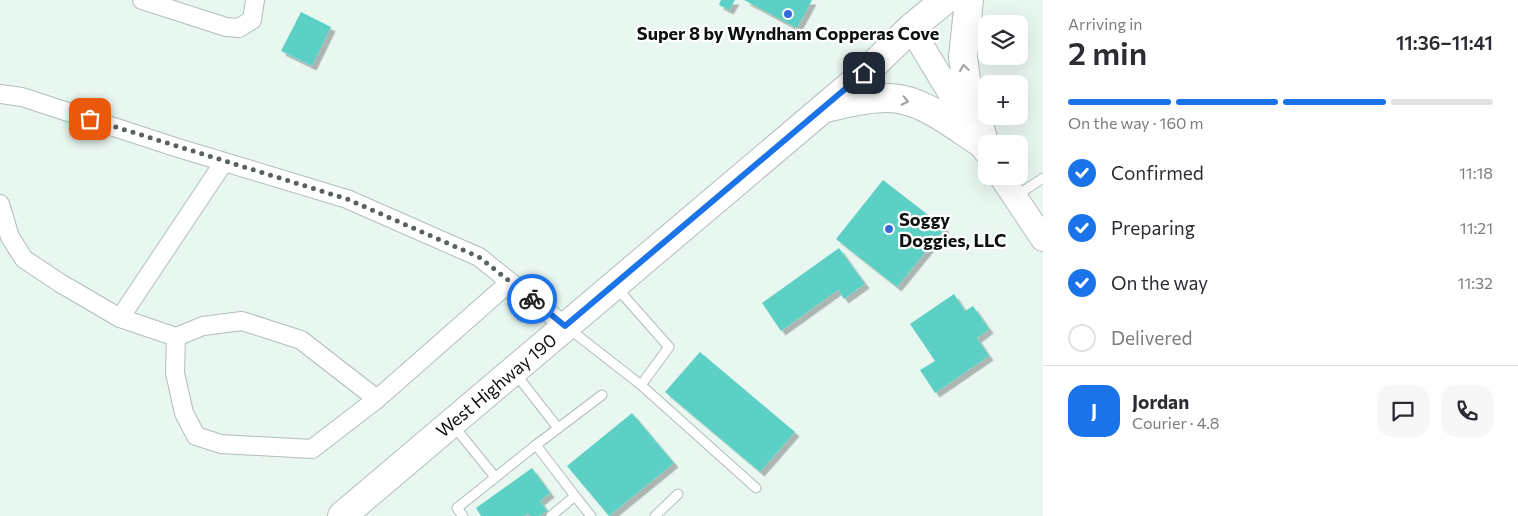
<!DOCTYPE html>
<meta charset="utf-8">
<style>
body{margin:0;font-family:Commissioner,sans-serif;background:#f7f7f7;color:#2b2b33;height:100vh;display:flex;flex-direction:column;font-size:19px;white-space:nowrap}
*{box-sizing:border-box;margin:0}
p{font-size:16px;color:#7c7c81}
.icon{flex:none;width:28px;height:28px;fill:none;stroke:currentColor;stroke-width:2;stroke-linecap:round;stroke-linejoin:round}
.map{position:relative;flex:1;overflow:hidden}
.drawer{display:flex;flex-direction:column;background:#fff;width:475px}
.drawer>*{flex:none}
.tools{position:absolute;left:978px;top:15px;display:grid;gap:10px}
.tools a{display:grid;place-items:center;width:50px;height:50px;border-radius:10px;background:#fff;box-shadow:0 5px 20px #0002;font-size:25px}
.pin{position:absolute;display:grid;place-items:center;width:42px;height:42px;color:#fff;margin:-21px;border-radius:10px;box-shadow:0 2px 8px #0006}
.courier{position:absolute;display:grid;place-items:center;width:50px;height:50px;margin:-25px;border:4px solid #1a73e8;border-radius:50%;background:#fff;color:#222;box-shadow:0 1px 6px #0007}
.summary em{font-style:normal;font-weight:600}
.summary div{display:flex;flex-direction:column-reverse}
.summary{display:flex;align-items:center;justify-content:space-between;height:85px;padding:0 25px}
h1{font-size:32px;font-weight:600;line-height:38px}
.bar{display:grid;grid-template-columns:repeat(4,1fr);gap:8px 5px;align-content:center;height:60px;padding:0 25px}
.bar i{height:6px;border-radius:4px;background:#e1e1e2}
.bar .active{background:#1a73e8}
.bar p{grid-column:span 4}
.line{display:flex;align-items:center;gap:12px;padding:0 25px;border-top:1px solid #e1e1e2}
.line div{flex:1}
.round{display:grid;place-items:center;flex:none;width:52px;height:52px;border-radius:15px;background:#f7f7f7}
ol{padding:0 25px;list-style:none}
li{display:flex;align-items:center;gap:15px;height:55px}
li p{margin-inline-start:auto}
li .icon{padding:5px;border-radius:50%;background:#1a73e8;color:#fff;stroke-width:4}
li:last-child{color:#7c7c81}
li i{width:28px;height:28px;border:2px solid #e1e1e2;border-radius:50%}
main{display:flex;flex:1;min-height:0}
.map>svg:first-child{display:block}
.building{fill:#5cd0c4;filter:url(#shadow)}
.lines{fill:none;stroke-linecap:round;stroke-linejoin:round}
.service-casing{stroke:#b1beb8;stroke-width:11}
.minor-casing{stroke:#b1beb8;stroke-width:20}
.secondary-casing{stroke:#b1beb8;stroke-width:26}
.primary-casing{stroke:#b1beb8;stroke-width:30}
.service{stroke:#fff;stroke-width:9}
.minor{stroke:#fff;stroke-width:18}
.secondary{stroke:#fff;stroke-width:24}
.primary{stroke:#fff;stroke-width:28}
.oneway{stroke:#9ea09f}
.done{stroke:#59625e;stroke-width:5;stroke-dasharray:0 9}
.route{stroke:#1a73e8;stroke-width:6}
.poi-dot{fill:#356cdb;stroke:#fff;stroke-width:2}
.labels{text-anchor:middle;dominant-baseline:central;stroke-width:4.5;stroke-linejoin:round;paint-order:stroke}
.poi-label{font-size:18px;font-weight:bold;fill:#0c110f;stroke:#fff}
.street-label{font-size:18px;fill:#0c110f;stroke:#fff}
</style>
<main>
<div class="map">
<svg width="1043" height="516" viewBox="0 0 1043 516">
<defs>
<filter id="shadow"><feDropShadow dx="4.5" dy="4.5" stdDeviation="0" flood-color="#0004"/></filter>
</defs>
<rect width="100%" height="100%" fill="#e9f7f1"/>
<g class="building">
<path d="M721 0H735L729 10 719 5Z"/>
<path d="M744 0H812L797 28Z"/>
<path d="M301 12 331 27 312 66 281 51Z"/>
<path d="M883 180 945 228 897 287 836 239Z"/>
<path d="M839 248 865 284 844 299 838 290 781 331 762 303Z"/>
<path d="M954 294 965 311 973 306 989 329 977 338 989 356 935 393 920 370 935 361 910 324Z"/>
<path d="M700 352 795 432 760 472 665 392Z"/>
<path d="M632 413 674 463 609 516 567 466Z"/>
<path d="M532 468 550 493 540 501 547 511 539 516H530L528 513 524 516H481L476 508Z"/>
</g>
<g class="lines">
<g class="service-casing">
<g id="service">
<path d="M1016 196 1043 178"/>
<path d="M616 287 669 347 641 385 756 488"/>
<path d="M568 328 641 385"/>
<path d="M515 373 558 428"/>
<path d="M453 425 495 477"/>
<path d="M536 445 602 395"/>
<path d="M575 496 591 516"/>
<path d="M463 516 457 508 536 445 575 496 551 516"/>
<path d="M655 516 678 494"/>
</g>
</g>
<g class="minor-casing">
<g id="minor">
<path d="M142 0 226 27 239 28 252 20 255 0"/>
<path d="M0 94 22 97 175 147 347 199 479 257 565 326"/>
<path d="M0 204 10 237 24 259 60 283 120 318 176 337 203 326 242 321 301 340 377 399"/>
<path d="M120 318 224 162"/>
<path d="M176 337 175 373 184 413 196 436 221 444 312 449 377 399 510 282"/>
</g>
</g>
<g class="secondary-casing">
<g id="secondary">
<path d="M911 28 976 136"/>
<path d="M1001 176 1043 239"/>
</g>
</g>
<g class="primary-casing">
<g id="primary">
<path d="M969 0 963 57 966 79 986 149"/>
<path d="M824 108C845 104 867 97 889 98 923 99 953 125 981 143"/>
<path d="M342 516 865 73 911 28 945 0"/>
</g>
</g>
<use href="#service" class="service"/>
<use href="#minor" class="minor"/>
<use href="#secondary" class="secondary"/>
<use href="#primary" class="primary"/>
</g>
<defs><path id="oneway-chevron" d="M-2-3.5L2.5 0L-2 3.5" fill="none" stroke-width="1.6" stroke-linecap="round" stroke-linejoin="round" transform="scale(1.25)"/></defs>
<g class="oneway">
<use href="#oneway-chevron" transform="translate(964 68) rotate(-98)"/>
<use href="#oneway-chevron" transform="translate(905 101) rotate(12)"/>
</g>
<g class="lines">
<path class="done" d="M90 119 347 199 479 257 532 299"/>
<path class="route" d="M532 299 565 326 864 73"/>
</g>
<g class="poi-dot">
<circle cx="788" cy="14" r="5"/>
<circle cx="889" cy="229" r="5"/>
</g>
<g class="labels">
<g class="poi-label">
<text x="788" y="33">Super 8 by Wyndham Copperas Cove</text>
<text x="899" y="219" text-anchor="start">Soggy<tspan x="899" dy="21">Doggies, LLC</tspan></text>
</g>
<g class="street-label">
<text transform="translate(496 385) rotate(-40)">West Highway 190</text>
</g>
</g>
</svg>
<div class="tools">
<a><svg class="icon" aria-label="layers" viewBox="0 0 24 24"><path d="M12 4l9 5-9 5-9-5zM3 14l9 5 9-5"/></svg></a>
<a>+</a>
<a>−</a>
</div>
<div class="pin" style="left:90px;top:119px;background:#ea580c"><svg class="icon" aria-label="bag" viewBox="0 0 24 24"><path d="M5 8h14l-1 12H6zM9 8a3 3 0 0 1 6 0"/></svg></div>
<div class="pin" style="left:864px;top:73px;background:#1f2937"><svg class="icon" aria-label="home" viewBox="0 0 24 24"><path d="M3 11l9-7 9 7M6 9v11h12V9"/></svg></div>
<div class="courier" style="left:532px;top:299px"><svg class="icon" aria-label="bike" viewBox="0 0 24 24"><circle cx="6" cy="16" r="4"/><circle cx="18" cy="16" r="4"/><path d="M6 16l4-8h5l3 8M10 8l3 8H6M13 5h3"/></svg></div>
</div>
<section class="drawer">
<div class="summary"><div><h1>2 min</h1><p>Arriving in</p></div><em>11:36–11:41</em></div>
<div class="bar"><i class="active"></i><i class="active"></i><i class="active"></i><i></i><p>On the way · 160 m</p></div>
<ol>
<li><svg class="icon" aria-label="check" viewBox="0 0 24 24"><path d="M5 12l5 5 9-10"/></svg>Confirmed<p>11:18</p></li>
<li><svg class="icon" aria-label="check" viewBox="0 0 24 24"><path d="M5 12l5 5 9-10"/></svg>Preparing<p>11:21</p></li>
<li><svg class="icon" aria-label="check" viewBox="0 0 24 24"><path d="M5 12l5 5 9-10"/></svg>On the way<p>11:32</p></li>
<li><i></i>Delivered</li>
</ol>
<div class="line" style="height:90px"><b class="round" style="background:#1a73e8;color:#fff">J</b><div><b>Jordan</b><p>Courier · 4.8</p></div><a class="round"><svg class="icon" aria-label="chat" viewBox="0 0 24 24"><path d="M4 5h16v11H9l-5 4z"/></svg></a><a class="round"><svg class="icon" aria-label="phone" viewBox="0 0 24 24"><path d="M5 4h4l2 5-3 2q2 4 5 5l2-3 5 2v4C11 20 4 13 5 4z"/></svg></a></div>
</section>
</main>
